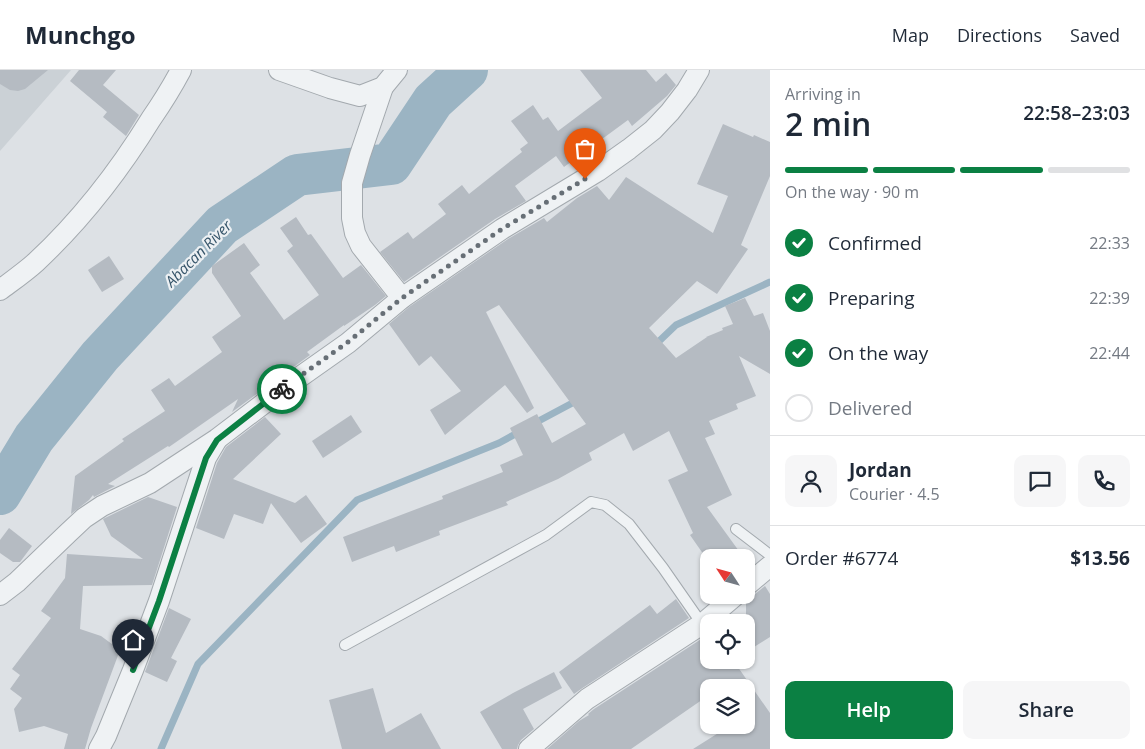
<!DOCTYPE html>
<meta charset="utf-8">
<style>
body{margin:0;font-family:"Open Sans",sans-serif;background:#f6f6f7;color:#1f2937;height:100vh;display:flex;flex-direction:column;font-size:19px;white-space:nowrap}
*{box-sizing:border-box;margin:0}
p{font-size:16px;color:#747a83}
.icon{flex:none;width:28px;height:28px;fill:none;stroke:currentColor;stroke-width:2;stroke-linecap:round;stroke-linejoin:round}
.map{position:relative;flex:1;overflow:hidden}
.panel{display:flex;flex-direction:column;background:#fff;width:375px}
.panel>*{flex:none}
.needle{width:32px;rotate:306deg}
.fabs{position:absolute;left:700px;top:479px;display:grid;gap:10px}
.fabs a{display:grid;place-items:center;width:55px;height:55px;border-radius:10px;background:#fff;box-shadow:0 1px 4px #0004;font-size:25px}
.pin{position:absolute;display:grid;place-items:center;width:42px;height:42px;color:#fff;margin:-51px -21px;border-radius:50% 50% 50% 0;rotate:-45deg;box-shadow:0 0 5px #0007}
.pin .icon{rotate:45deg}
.courier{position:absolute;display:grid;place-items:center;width:50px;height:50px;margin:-25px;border:4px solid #0b8043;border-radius:50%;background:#fff;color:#222;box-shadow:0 1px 6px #0007}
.summary em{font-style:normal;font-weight:600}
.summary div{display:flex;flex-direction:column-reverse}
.summary{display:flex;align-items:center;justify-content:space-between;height:85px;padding:0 15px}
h1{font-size:32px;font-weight:600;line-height:38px}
.bar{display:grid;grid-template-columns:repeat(4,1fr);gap:8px 5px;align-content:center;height:60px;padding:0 15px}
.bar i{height:6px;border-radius:4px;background:#e0e1e3}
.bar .on{background:#0b8043}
.bar p{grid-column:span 4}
.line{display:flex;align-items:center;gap:12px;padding:0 15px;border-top:1px solid #e0e1e3}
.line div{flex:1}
.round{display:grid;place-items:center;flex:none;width:52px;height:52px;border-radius:10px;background:#f6f6f7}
ol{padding:0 15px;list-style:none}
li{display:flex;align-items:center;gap:15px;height:55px}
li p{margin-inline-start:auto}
li .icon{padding:5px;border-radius:50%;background:#0b8043;color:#fff;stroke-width:4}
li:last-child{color:#747a83}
li i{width:28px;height:28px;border:2px solid #e0e1e3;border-radius:50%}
.primary-button{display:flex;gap:10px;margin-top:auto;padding:10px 15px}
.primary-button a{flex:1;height:58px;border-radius:10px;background:#0b8043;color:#fff;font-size:20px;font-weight:600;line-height:58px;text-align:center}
.primary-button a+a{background:#f6f6f7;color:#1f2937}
header{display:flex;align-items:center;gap:30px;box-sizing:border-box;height:70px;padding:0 25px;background:#fff;border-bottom:1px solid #e0e1e3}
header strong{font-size:24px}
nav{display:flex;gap:28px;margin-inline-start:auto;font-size:18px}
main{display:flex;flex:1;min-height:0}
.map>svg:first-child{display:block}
.built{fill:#cbd1d6}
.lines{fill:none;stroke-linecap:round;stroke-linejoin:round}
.stream{stroke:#9bb4c3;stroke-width:7}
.river{stroke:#9bb4c3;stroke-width:42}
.building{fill:#b5bbc2}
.service-casing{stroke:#a3a9ae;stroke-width:12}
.minor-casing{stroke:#a3a9ae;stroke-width:22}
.service{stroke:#eff2f4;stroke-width:10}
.minor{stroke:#eff2f4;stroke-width:20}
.done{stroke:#676f76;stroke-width:5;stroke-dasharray:0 9}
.route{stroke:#0b8043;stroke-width:6}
.labels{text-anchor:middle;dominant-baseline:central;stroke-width:4.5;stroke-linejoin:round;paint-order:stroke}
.water-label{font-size:15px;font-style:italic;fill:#36556a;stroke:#ecf0f3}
</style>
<header>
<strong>Munchgo</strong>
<nav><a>Map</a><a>Directions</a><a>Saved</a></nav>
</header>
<main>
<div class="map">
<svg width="770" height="679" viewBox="0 0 770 679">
<rect width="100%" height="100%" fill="#dde1e5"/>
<path class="built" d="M0 0H71L0 81Z"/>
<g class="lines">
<g class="stream">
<path d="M654 276 676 255 770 212"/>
<path d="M533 354 578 330"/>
<path d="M161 679 198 594 357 430 499 373 521 361"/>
</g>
<path class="river" d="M0 424 34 368 100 286 222 155 297 105 391 94 433 31 467 0"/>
</g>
<g class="building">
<path d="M0 0H48L25 19 18 21 10 20 0 14Z"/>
<path d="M79 0H116L103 15 139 45 126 66 103 47 107 42 70 11Z"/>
<path d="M580 0H646L656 12 666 3 676 15 667 26 632 56 628 50 564 97 556 86 515 116 526 131 495 149 404 212 380 182 408 162 413 169 446 144 438 134 462 115 469 124 522 82 520 79 528 73 511 51 533 35 543 50 548 47 558 61 602 28Z"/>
<path d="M723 54 753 67 754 65 770 72V106L741 175 748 179 717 224 697 211 649 258 676 288 707 267H706L723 260 722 258 733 254 725 236 745 228 754 246 763 243 770 261V304L739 286 756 326 736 334 738 339 709 351 715 364 705 368 732 425 707 437 744 488H706L690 465 693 463 668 410 688 401 669 361 633 381 624 363 589 383 592 390 558 409 506 432 508 435 439 461 440 465 396 482 394 476 352 492 343 467 443 429 442 426 503 402 500 395 523 385 510 358 537 344 552 373 586 354 499 235 486 242 534 338 527 343 505 315 445 365 430 340 461 321 431 286 419 296 389 254 409 237 508 169 544 148 547 152 577 128 597 116 609 130 626 107 713 163 728 126 697 114Z"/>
<path d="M296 147 308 165 311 164 343 208 361 195 386 226 375 235 344 256V255L307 282 310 285 232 342 238 329 169 377 168 376 108 414 115 416 94 427 93 425 89 430 71 444 75 406 124 371 122 369 165 341 151 320 169 308 175 316 222 282 212 267 241 246 212 203V196L244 173 260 195 250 203 284 250 319 225 287 181 293 176 280 158Z"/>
<path d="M109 186 124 209 102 222 88 200Z"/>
<path d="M351 345 362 362 323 388 312 371Z"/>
<path d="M265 347 281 364 233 409 295 433 306 425 327 454 301 473 271 433 263 454 234 444 224 469 196 458 217 393 226 377Z"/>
<path d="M148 427 177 437 152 515 83 516 80 559 101 566 120 580 91 658 85 679H64L68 664 44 656 19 662 14 639 22 628 10 619 20 605 12 599 51 548 41 541 65 508 67 484 143 489 111 466 103 449Z"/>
<path d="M9 458 32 476 20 492H13L0 483V470Z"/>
<path d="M765 516 770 524V567L746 582V530L747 528 754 525Z"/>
<path d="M676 529 689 548 581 619 574 624 559 602 650 535 657 544Z"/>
<path d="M169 538 191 549 171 588 177 591 167 612 145 602Z"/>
<path d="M709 564V590H733L770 643V679H693L731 655H746V618L721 617 709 618V625L631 679H547L579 651 589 645 588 644 594 639Z"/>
<path d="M554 602 562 618 523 639 534 659 521 670 518 675 517 679H502L480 642 513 623Z"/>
<path d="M373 618 386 663 421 643 441 679H342L329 630Z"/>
</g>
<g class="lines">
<g class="service-casing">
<g id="service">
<path d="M736 459 770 485"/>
<path d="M345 575 546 465 591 432 605 435 629 454 663 498 702 554"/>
</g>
</g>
<g class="minor-casing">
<g id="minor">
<path d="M279 0 330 18 360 26 383 17 397 0"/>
<path d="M383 17 360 85 352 113V148L355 163 361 176 402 228"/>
<path d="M0 220C12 211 25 202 36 192 81 150 119 101 151 49 162 33 172 17 181 0"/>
<path d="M746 516 770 496"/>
<path d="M0 525 17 512 68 463 84 448 102 436 150 413 217 369 280 321 348 273 402 228 502 159 598 101 629 79 653 60 670 42 687 20 699 0"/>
<path d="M99 679 106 666 133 600 159 531 206 388 216 371"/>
<path d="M529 679 587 629 702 554 736 525"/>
</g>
</g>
<use href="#service" class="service"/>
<use href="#minor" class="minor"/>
</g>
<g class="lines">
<path class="done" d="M282 319 348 272 402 228 502 159 585 109"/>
<path class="route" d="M133 600 159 531 206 388 217 370 282 319"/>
</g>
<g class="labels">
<g class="water-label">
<text transform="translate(198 183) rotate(-45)">Abacan River</text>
</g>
</g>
</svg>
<div class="fabs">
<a><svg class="needle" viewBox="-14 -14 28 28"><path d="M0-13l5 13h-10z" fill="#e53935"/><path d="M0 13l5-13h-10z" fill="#747a83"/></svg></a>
<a><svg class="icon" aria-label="locate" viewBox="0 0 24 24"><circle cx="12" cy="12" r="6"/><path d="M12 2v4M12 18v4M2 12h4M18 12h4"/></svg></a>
<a><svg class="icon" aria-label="layers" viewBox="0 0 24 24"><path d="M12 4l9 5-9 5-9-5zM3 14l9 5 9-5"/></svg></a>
</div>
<div class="pin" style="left:585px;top:109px;background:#ea580c"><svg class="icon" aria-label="bag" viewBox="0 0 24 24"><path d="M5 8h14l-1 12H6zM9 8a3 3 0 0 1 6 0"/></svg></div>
<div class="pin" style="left:133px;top:600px;background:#1f2937"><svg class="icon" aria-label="home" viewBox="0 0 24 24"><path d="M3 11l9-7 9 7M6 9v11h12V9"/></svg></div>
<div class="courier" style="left:282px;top:319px"><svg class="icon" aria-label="bike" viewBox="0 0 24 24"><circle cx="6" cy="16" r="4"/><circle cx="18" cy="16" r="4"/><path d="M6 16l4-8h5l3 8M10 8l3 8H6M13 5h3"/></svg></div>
</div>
<section class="panel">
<div class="summary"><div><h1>2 min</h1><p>Arriving in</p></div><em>22:58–23:03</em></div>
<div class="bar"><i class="on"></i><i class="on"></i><i class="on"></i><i></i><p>On the way · 90 m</p></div>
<ol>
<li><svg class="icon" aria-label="check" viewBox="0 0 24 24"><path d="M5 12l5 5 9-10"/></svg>Confirmed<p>22:33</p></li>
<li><svg class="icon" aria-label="check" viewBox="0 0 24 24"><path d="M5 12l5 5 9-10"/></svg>Preparing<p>22:39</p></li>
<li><svg class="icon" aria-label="check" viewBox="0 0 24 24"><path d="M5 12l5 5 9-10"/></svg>On the way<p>22:44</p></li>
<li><i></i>Delivered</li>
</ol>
<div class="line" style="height:90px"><a class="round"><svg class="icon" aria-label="person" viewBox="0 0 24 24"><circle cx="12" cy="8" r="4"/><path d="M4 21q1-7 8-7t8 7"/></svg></a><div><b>Jordan</b><p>Courier · 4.5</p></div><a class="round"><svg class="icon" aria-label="chat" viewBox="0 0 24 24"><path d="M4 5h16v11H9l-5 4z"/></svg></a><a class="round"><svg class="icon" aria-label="phone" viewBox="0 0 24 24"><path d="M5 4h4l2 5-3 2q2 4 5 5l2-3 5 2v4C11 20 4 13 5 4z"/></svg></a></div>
<div class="line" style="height:65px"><div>Order #6774</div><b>$13.56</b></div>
<div class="primary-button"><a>Help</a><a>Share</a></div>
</section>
</main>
